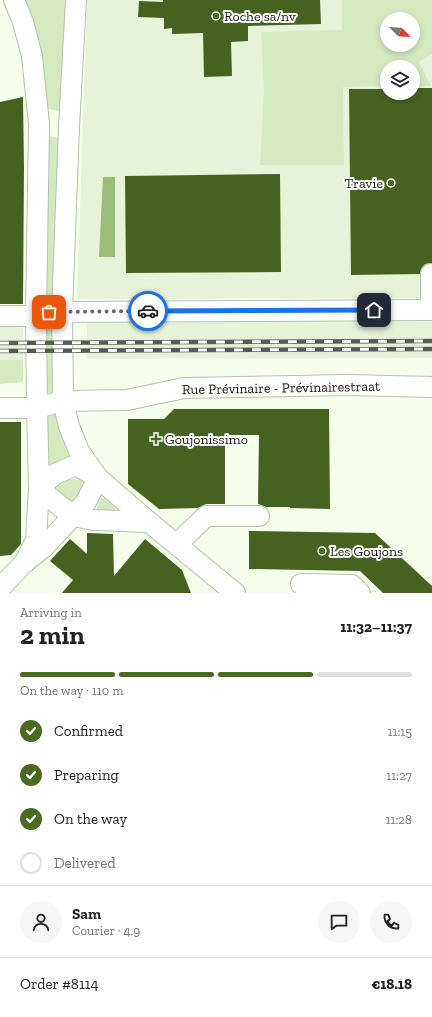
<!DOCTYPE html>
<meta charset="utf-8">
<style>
body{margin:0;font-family:"Zilla Slab",serif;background:#f6f6f6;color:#202124;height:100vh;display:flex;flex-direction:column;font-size:15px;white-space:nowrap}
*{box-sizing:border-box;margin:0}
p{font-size:13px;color:#757577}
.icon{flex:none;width:22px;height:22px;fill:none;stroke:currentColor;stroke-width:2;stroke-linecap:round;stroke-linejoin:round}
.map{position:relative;height:593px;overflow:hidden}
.sheet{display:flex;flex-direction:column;background:#fff;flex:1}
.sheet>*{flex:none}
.needle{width:26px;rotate:115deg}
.controls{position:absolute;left:380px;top:12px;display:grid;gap:8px}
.controls a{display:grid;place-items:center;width:40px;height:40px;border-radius:50%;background:#fff;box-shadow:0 2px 6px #0003;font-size:20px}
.pin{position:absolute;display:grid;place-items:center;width:34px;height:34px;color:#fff;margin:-17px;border-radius:8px;box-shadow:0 2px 6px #0006}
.courier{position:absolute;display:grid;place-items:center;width:40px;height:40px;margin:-20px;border:3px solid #1a73e8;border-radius:50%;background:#fff;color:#222;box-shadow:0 1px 5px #0007}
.summary em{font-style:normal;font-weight:800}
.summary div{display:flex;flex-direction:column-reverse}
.summary{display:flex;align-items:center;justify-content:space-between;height:68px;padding:0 20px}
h1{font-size:26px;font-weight:800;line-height:30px}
.bar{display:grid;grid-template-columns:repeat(4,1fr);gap:6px 4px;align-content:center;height:48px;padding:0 20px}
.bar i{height:5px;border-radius:3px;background:#e0e0e0}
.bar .on{background:#4a6a20}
.bar p{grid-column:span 4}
.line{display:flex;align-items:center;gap:10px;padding:0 20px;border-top:1px solid #e0e0e0}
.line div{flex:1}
.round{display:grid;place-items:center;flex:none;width:42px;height:42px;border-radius:21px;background:#f6f6f6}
ol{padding:0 20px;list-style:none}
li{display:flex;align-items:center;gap:12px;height:44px}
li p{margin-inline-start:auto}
li .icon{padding:4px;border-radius:50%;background:#4a6a20;color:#fff;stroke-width:4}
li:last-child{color:#757577}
li i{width:22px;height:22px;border:2px solid #e0e0e0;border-radius:50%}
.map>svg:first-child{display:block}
.built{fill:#e6f3d9;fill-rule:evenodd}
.green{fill:#d4e9bf;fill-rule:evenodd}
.water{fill:#9cbd7a}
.building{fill:#466221}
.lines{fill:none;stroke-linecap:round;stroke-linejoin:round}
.minor-casing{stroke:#b7c1ae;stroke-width:22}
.minor{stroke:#fff;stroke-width:20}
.rail-casing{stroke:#575c52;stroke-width:4.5}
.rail{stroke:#fff;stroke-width:3;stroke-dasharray:9;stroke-linecap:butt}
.done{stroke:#656b60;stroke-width:4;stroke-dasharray:0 7.2}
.route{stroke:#1a73e8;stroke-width:5}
.poi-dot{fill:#4a6a20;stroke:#fff;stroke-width:1.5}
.labels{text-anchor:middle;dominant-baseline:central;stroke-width:4;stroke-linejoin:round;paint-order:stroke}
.poi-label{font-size:14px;fill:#181c15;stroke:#fff;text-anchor:start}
.street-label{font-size:14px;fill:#181c15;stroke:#fff}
</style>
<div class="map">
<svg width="432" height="593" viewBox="0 0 432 593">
<rect width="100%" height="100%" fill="#f5ffeb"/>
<g class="built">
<path d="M87 0H432V298L77 299ZM387 19H413V45H387ZM387 67H413V93H387Z"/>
<path d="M0 320 23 323V360H0Z"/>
<path d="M432 321V358L87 359V323Z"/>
</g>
<g class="green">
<path d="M21 0H72L61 109 59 111 49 109 45 105Z"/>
<path d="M342 0H432V54L419 62 431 86H413V67H387V86L343 87 344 165H260L264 90 261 32 342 30ZM387 19H413V45H387Z"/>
<path d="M49 136 57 137 62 141 54 297 48 298 43 296 47 137Z"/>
<path d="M46 318 55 321 54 391 51 394 46 392Z"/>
<path d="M0 360H23V382L0 384Z"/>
<path d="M55 410 72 457 46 466 44 420 48 415Z"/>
<path d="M72 479C93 479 79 495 73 503L68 500 56 488V485L59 483Z"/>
<path d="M101 498H105L115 507V509L114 511H99L97 510V506Z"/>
</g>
<path class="water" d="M103 177H115V257H99Z"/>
<g class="building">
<path d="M163 0H320L321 24 248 26V41L231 42 232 76 204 77 203 33 172 34V28L164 29V18L138 17 139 1 163 2Z"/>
<path d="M413 88H432V263L425 264 421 269 420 274 351 275 349 89H387V93H413Z"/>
<path d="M23 97 24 168 23 304H0V102Z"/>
<path d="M280 174 281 272 126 273 125 176Z"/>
<path d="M174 409H329L330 509 290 508V507H266L258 504 259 435H225V504H206L198 508 159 509 128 484V419H164Z"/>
<path d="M0 422H21V544L11 555 0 556Z"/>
<path d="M249 531 375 533 432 586V593H383L360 571 249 569Z"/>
<path d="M87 533 113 534 114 576 145 539 182 570 191 593H62L73 580 50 561 70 539 87 554Z"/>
</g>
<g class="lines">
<g class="minor-casing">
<g id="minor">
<path d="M14 0 23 22 32 56 39 124 36 316 37 408 39 488 36 540 25 562"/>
<path d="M76 0 69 127 62 312 63 401 69 426 79 451 98 478 149 522 235 593"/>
<path d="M431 310V274"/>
<path d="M50 312 432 310"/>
<path d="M0 316H36"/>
<path d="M0 408H37L63 401 127 400 184 388 347 385 432 387"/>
<path d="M39 488 60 506 74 516 93 520 149 522"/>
<path d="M177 544 206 516H259"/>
<path d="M301 584 352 585 360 593"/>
<path d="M0 588 25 562 44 547 86 502 98 478 76 465 55 474 39 488"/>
</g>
</g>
<use href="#minor" class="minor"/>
<g class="rail-casing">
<g id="rail">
<path d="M0 343 432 341"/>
<path d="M0 351 432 349"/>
</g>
</g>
<use href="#rail" class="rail"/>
</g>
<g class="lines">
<path class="done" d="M49 312 148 311"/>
<path class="route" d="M148 311 374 310"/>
</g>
<g class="poi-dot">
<circle cx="216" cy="16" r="4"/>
<circle cx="391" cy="183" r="4"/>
<path d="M154 433h4v4h4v4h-4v4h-4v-4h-4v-4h4z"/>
<circle cx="322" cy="551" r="4"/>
</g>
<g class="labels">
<g class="poi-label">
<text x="224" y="16">Roche sa/nv</text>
<text x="383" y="183" text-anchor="end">Travie</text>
<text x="165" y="439">Goujonissimo</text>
<text x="330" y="551">Les Goujons</text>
</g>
<g class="street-label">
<text transform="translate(281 388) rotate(-1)">Rue Prévinaire - Prévinairestraat</text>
</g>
</g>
</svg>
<div class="controls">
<a><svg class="needle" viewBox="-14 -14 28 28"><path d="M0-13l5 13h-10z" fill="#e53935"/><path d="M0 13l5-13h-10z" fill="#757577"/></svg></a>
<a><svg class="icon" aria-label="layers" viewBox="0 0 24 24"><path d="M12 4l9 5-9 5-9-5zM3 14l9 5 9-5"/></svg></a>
</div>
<div class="pin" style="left:49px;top:312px;background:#ea580c"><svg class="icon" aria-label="bag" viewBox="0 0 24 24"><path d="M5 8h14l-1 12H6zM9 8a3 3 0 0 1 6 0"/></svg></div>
<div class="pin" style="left:374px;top:310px;background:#1f2937"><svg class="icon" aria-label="home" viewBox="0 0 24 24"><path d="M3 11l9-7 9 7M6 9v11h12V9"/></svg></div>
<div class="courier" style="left:148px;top:311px"><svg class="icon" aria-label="car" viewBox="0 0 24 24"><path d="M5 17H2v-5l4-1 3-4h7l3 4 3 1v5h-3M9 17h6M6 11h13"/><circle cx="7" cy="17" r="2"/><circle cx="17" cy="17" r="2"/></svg></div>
</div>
<section class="sheet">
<div class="summary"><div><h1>2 min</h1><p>Arriving in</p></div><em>11:32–11:37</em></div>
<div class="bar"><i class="on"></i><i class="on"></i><i class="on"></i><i></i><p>On the way · 110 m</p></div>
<ol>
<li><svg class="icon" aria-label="check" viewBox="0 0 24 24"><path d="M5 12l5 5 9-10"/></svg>Confirmed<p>11:15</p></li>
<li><svg class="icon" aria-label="check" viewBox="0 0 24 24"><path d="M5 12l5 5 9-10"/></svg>Preparing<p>11:27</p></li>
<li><svg class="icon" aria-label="check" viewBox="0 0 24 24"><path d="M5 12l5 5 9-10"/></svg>On the way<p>11:28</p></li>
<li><i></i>Delivered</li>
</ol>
<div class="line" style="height:72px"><a class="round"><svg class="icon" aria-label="person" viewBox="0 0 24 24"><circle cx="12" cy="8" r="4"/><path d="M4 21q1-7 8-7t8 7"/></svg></a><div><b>Sam</b><p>Courier · 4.9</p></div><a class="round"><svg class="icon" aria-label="chat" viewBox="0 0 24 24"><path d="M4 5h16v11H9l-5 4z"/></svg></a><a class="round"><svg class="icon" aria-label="phone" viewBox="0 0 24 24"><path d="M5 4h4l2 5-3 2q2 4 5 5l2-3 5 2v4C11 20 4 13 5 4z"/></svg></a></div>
<div class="line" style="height:52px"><div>Order #8114</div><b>€18.18</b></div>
</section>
